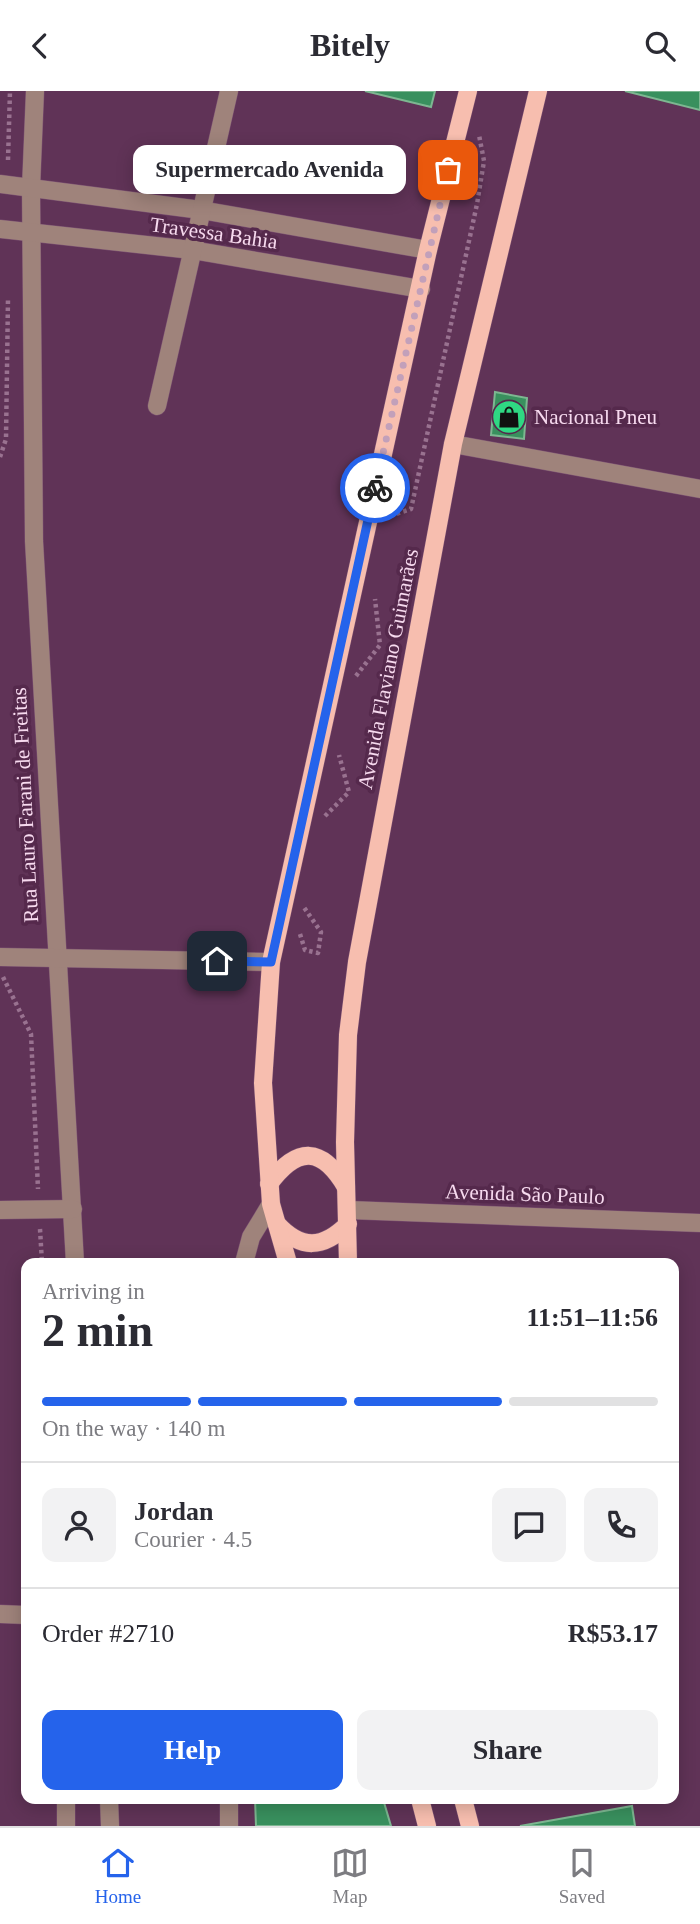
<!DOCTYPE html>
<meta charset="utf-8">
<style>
body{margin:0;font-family:"Times New Roman",serif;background:#f2f2f3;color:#2b2b33;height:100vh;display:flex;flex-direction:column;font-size:26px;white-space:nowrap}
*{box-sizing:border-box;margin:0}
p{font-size:23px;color:#7c7c81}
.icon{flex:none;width:38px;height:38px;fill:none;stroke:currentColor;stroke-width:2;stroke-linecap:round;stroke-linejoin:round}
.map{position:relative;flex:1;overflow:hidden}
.panel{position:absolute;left:21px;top:1167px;width:658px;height:546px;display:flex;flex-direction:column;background:#fff;border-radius:14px;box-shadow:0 4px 18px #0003}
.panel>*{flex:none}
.pin{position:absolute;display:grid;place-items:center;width:60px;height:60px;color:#fff;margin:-30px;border-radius:14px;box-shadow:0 4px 10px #0006}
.courier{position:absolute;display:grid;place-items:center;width:70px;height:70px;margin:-35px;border:5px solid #2563eb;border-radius:50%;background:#fff;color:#222;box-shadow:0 2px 9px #0007}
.bubble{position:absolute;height:49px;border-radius:14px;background:#fff;box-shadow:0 4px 18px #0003;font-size:23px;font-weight:600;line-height:49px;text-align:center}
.summary em{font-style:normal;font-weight:600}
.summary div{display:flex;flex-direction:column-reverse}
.summary{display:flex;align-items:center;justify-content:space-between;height:119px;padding:0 21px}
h1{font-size:46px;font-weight:600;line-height:52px}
.bar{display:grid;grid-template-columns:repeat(4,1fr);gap:10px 7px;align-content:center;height:84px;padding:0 21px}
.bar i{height:9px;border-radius:5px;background:#e1e1e2}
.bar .on{background:#2563eb}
.bar p{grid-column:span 4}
.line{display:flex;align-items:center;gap:18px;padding:0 21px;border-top:2px solid #e1e1e2}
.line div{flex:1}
.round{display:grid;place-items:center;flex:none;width:74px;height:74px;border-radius:14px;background:#f2f2f3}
.button{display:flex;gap:14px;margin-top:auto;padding:14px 21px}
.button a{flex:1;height:80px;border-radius:14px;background:#2563eb;color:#fff;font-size:28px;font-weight:600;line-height:80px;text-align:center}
.button a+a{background:#f2f2f3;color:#2b2b33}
header{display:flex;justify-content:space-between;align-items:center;height:91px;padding:0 21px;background:#fff;font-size:32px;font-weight:600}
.tabs{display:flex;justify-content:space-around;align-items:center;height:98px;border-top:2px solid #e1e1e2;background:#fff;font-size:19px;color:#7c7c81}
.tabs a{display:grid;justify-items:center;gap:4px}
.tabs .on{color:#2563eb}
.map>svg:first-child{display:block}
.building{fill:#39905e;stroke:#7db791;stroke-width:2}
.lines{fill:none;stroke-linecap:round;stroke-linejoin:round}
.minor-casing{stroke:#7b5172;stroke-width:19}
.major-casing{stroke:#7b5172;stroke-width:19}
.path{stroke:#997290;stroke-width:4.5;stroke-dasharray:3.5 3.5;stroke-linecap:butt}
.minor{stroke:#9f837b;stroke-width:18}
.major{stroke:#f7beaf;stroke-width:18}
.done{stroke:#c2a0ba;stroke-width:7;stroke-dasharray:0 12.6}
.route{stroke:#2563eb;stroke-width:9}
.labels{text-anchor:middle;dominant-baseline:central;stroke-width:7;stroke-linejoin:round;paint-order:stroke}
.street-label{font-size:21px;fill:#f7daef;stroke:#55294c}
.poi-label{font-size:21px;fill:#f7daef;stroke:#55294c;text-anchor:start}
</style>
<header><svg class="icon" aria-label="back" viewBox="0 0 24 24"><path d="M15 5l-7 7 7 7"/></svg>Bitely<svg class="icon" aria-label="search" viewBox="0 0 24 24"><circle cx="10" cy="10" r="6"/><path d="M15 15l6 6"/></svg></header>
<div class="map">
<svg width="700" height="1735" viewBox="0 0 700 1735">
<rect width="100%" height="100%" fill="#603357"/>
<g class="building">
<path d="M365 0H435L431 16Z"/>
<path d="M625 0H700V19Z"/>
<path d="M495 301 527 307 524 348 491 344Z"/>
<path d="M255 1708H383L391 1735H256Z"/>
<path d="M632 1715 635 1735H520Z"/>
</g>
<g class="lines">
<g class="minor-casing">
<g id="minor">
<path d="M35 0 31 97 34 450 75 1172"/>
<path d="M0 93 201 119 428 159"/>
<path d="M0 138 192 159 421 198"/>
<path d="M157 315 229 0"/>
<path d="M453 353 700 398"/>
<path d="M0 866 271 871"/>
<path d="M0 1119 73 1118"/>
<path d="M349 1119 700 1132"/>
<path d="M244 1172 251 1146 271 1113"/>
<path d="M0 1523 26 1524"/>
<path d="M66 1708V1735"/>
<path d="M109 1708 110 1735"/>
<path d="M229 1708V1735"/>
</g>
</g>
<g class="major-casing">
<g id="major">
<path d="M269 1093C298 1054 322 1056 346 1096"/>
<path d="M277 1133C301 1159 323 1158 348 1133"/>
<path d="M288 1172 271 1113 263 992 271 871 428 159 468 0"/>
<path d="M348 1172 345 1051 348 944 357 871 453 353 538 0"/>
<path d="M420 1708 427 1735"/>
<path d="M463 1708 470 1735"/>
</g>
</g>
<g class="path">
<path d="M8 69 10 0"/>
<path d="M0 366 6 348 8 207"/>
<path d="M390 425 411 418 477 113 484 70 479 44"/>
<path d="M356 585 380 554 375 508"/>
<path d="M325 725 349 701 339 664"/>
<path d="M300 843 305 859 318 862 321 841 303 815"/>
<path d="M3 886 31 943 38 1098"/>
<path d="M40 1138 42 1172"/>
</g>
<use href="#minor" class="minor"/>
<use href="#major" class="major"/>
</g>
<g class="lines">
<path class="done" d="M375 397 448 79"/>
<path class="route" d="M217 870 271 871 375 397"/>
</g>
<defs>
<g id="shop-disc" transform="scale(1.75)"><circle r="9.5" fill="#2fd883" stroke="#55294c"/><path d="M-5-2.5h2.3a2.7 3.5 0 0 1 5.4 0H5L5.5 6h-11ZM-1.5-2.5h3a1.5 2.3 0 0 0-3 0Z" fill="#111"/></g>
</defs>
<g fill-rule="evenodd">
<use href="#shop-disc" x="509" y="326"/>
</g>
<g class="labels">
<g class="street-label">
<text transform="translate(214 142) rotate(8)">Travessa Bahia</text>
<text transform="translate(388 578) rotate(-79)">Avenida Flaviano Guimarães</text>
<text transform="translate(25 714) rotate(-93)">Rua Lauro Farani de Freitas</text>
<text transform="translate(525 1103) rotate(2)">Avenida São Paulo</text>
</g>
<g class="poi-label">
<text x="534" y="326">Nacional Pneu</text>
</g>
</g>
</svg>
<div class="pin" style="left:448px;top:79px;background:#ea580c"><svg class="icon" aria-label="bag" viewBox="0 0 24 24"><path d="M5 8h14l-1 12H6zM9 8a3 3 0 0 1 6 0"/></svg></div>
<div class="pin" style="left:217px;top:870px;background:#1f2937"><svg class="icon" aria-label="home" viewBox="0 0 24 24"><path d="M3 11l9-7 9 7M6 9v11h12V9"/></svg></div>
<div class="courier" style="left:375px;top:397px"><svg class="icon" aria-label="bike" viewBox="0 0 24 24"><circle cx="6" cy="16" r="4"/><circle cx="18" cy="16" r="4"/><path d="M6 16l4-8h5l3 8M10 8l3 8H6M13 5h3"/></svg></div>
<div class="bubble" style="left:133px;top:54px;width:273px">Supermercado Avenida</div>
<section class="panel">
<div class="summary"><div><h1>2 min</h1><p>Arriving in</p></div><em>11:51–11:56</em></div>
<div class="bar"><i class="on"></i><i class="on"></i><i class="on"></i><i></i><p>On the way · 140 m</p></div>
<div class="line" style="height:126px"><a class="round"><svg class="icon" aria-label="person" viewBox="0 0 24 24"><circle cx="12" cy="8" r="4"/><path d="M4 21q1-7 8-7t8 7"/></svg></a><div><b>Jordan</b><p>Courier · 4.5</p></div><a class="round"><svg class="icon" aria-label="chat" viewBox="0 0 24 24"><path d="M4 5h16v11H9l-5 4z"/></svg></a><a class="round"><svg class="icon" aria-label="phone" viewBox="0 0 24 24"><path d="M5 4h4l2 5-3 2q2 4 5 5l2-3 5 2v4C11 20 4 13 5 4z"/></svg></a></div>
<div class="line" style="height:91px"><div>Order #2710</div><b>R$53.17</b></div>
<div class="button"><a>Help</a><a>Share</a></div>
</section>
</div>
<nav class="tabs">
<a class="on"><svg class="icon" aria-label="home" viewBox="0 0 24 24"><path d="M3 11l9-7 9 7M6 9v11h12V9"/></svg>Home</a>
<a><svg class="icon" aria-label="map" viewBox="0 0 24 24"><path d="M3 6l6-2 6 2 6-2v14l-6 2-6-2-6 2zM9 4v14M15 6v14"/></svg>Map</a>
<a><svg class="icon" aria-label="saved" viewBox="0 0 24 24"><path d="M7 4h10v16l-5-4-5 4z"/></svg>Saved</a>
</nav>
